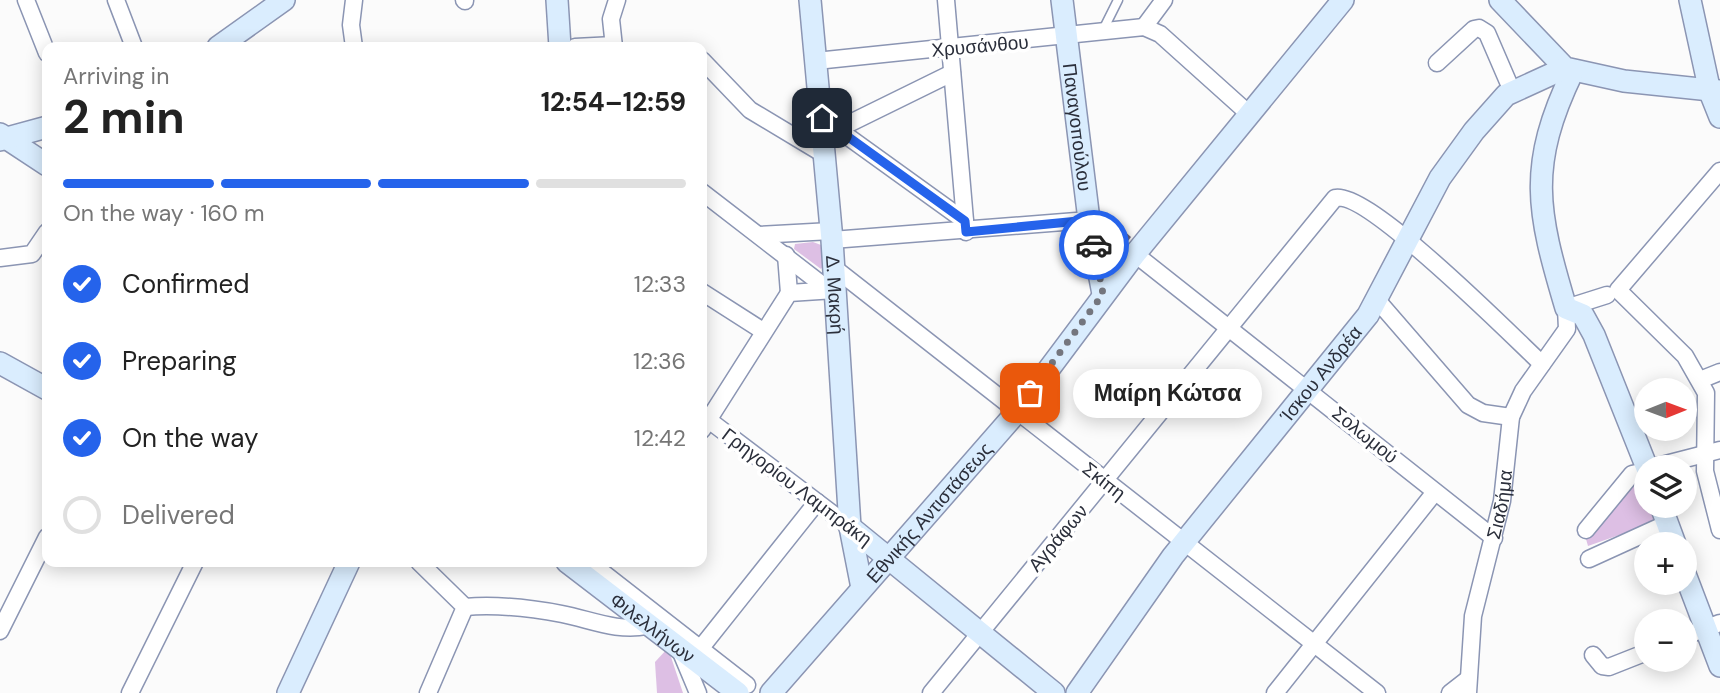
<!DOCTYPE html>
<meta charset="utf-8">
<style>
body{margin:0;font-family:"DM Sans",sans-serif;background:#f6f6f6;color:#222;height:100vh;display:flex;flex-direction:column;font-size:26px;white-space:nowrap}
*{box-sizing:border-box;margin:0}
p{font-size:23px;color:#767676}
.icon{flex:none;width:38px;height:38px;fill:none;stroke:currentColor;stroke-width:2;stroke-linecap:round;stroke-linejoin:round}
.map{position:relative;flex:1;overflow:hidden}
.panel{position:absolute;left:42px;top:42px;width:665px;height:525px;display:flex;flex-direction:column;background:#fff;border-radius:14px;box-shadow:0 4px 18px #0003}
.panel>*{flex:none}
.needle{width:46px;rotate:89deg}
.buttons{position:absolute;left:1634px;top:378px;display:grid;gap:14px}
.buttons a{display:grid;place-items:center;width:63px;height:63px;border-radius:50%;background:#fff;box-shadow:0 4px 18px #0003;font-size:35px}
.pin{position:absolute;display:grid;place-items:center;width:60px;height:60px;color:#fff;margin:-30px;border-radius:14px;box-shadow:0 4px 10px #0006}
.courier{position:absolute;display:grid;place-items:center;width:70px;height:70px;margin:-35px;border:5px solid #2563eb;border-radius:50%;background:#fff;color:#222;box-shadow:0 2px 9px #0007}
.bubble{position:absolute;height:49px;border-radius:24px;background:#fff;box-shadow:0 4px 18px #0003;font-size:23px;font-weight:700;line-height:49px;text-align:center}
.overview em{font-style:normal;font-weight:700}
.overview div{display:flex;flex-direction:column-reverse}
.overview{display:flex;align-items:center;justify-content:space-between;height:119px;padding:0 21px}
h1{font-size:46px;font-weight:700;line-height:52px}
.bar{display:grid;grid-template-columns:repeat(4,1fr);gap:10px 7px;align-content:center;height:84px;padding:0 21px}
.bar i{height:9px;border-radius:5px;background:#e0e0e0}
.bar .on{background:#2563eb}
.bar p{grid-column:span 4}
ol{padding:0 21px;list-style:none}
li{display:flex;align-items:center;gap:21px;height:77px}
li p{margin-inline-start:auto}
li .icon{padding:7px;border-radius:50%;background:#2563eb;color:#fff;stroke-width:4}
li:last-child{color:#767676}
li i{width:38px;height:38px;border:4px solid #e0e0e0;border-radius:50%}
.map>svg:first-child{display:block}
.green{fill:#ddbfe4}
.building{fill:#6d6784}
.lines{fill:none;stroke-linecap:round;stroke-linejoin:round}
.lane-casing{stroke:#8b95b3;stroke-width:11}
.street-casing{stroke:#8b95b3;stroke-width:19}
.secondary-casing{stroke:#8b95b3;stroke-width:24}
.lane{stroke:#fff;stroke-width:8}
.street{stroke:#fff;stroke-width:16}
.secondary{stroke:#daedfe;stroke-width:21}
.done{stroke:#74767e;stroke-width:7;stroke-dasharray:0 12.6}
.route{stroke:#2563eb;stroke-width:9}
.labels{text-anchor:middle;dominant-baseline:central;stroke-width:7;stroke-linejoin:round;paint-order:stroke}
.street-label{font-size:19px;fill:#2b2f3b;stroke:#fff}
</style>
<div class="map">
<svg width="1720" height="693" viewBox="0 0 1720 693">
<rect width="100%" height="100%" fill="#fbfbfb"/>
<g class="green">
<path d="M813 242 821 245 823 266 821 269 794 249 795 244Z"/>
<path d="M1636 476 1647 487V506H1654L1656 522 1588 546 1586 539Z"/>
<path d="M668 648 683 693H657L655 662Z"/>
</g>
<path class="building" d="M1122 229 1131 237 1122 249 1112 240Z"/>
<g class="lines">
<g class="lane-casing">
<path id="lane" d="M1102 32 1118 0"/>
</g>
<g class="street-casing">
<g id="street">
<path d="M26 0 47 53"/>
<path d="M116 0 134 47"/>
<path d="M354 0 351 25 354 47"/>
<path d="M464 0 465 1"/>
<path d="M946 0 966 232"/>
<path d="M1144 27 1164 0"/>
<path d="M575 47 614 45"/>
<path d="M614 47 611 19 617 0"/>
<path d="M702 60 750 110 825 155"/>
<path d="M816 61 1144 27 1160 34 1248 113"/>
<path d="M1437 63 1474 29 1479 28 1487 33 1512 91"/>
<path d="M822 118 965 221"/>
<path d="M838 129 952 73"/>
<path d="M1720 171 1618 290 1685 356 1706 393 1705 471 1720 530"/>
<path d="M702 192 829 290"/>
<path d="M759 235 831 231"/>
<path d="M832 240 1089 220"/>
<path d="M1135 254 1494 538"/>
<path d="M786 255 789 293"/>
<path d="M0 258 32 254 47 232"/>
<path d="M833 267 1377 693"/>
<path d="M702 292 763 331"/>
<path d="M1377 300 1468 405 1483 413 1511 417"/>
<path d="M1700 380 1720 372"/>
<path d="M702 415 850 527"/>
<path d="M702 430 789 293 835 290"/>
<path d="M1654 467 1720 450"/>
<path d="M1586 530 1632 474 1641 472 1647 480"/>
<path d="M1589 559 1668 523"/>
<path d="M419 562 465 607 428 693"/>
<path d="M597 568 747 685"/>
<path d="M465 607C498 604 530 608 562 614 592 620 617 632 647 626"/>
<path d="M0 631 47 537"/>
<path d="M1685 636 1720 623"/>
<path d="M700 649 817 502"/>
<path d="M680 650 698 693"/>
<path d="M1593 655 1602 666 1609 667 1647 652"/>
<path d="M130 693 195 562"/>
<path d="M931 693 1335 198C1368 190 1513 337 1542 364"/>
<path d="M1275 693 1435 492"/>
<path d="M1450 693 1468 679"/>
<path id="s1" d="M1468 693 1473 616 1502 501 1511 417 1523 391 1567 329 1566 308 1607 295"/>
</g>
</g>
<g class="secondary-casing">
<g id="secondary">
<path d="M557 0 560 47"/>
<path id="s2" d="M810 0 832 240 850 527 862 588"/>
<path id="s3" d="M1062 0 1089 220 1103 294"/>
<path d="M1500 0 1565 68 1624 81 1720 91"/>
<path d="M1690 0 1710 92 1720 117"/>
<path d="M218 47 284 0"/>
<path d="M1573 71C1527 166 1537 211 1566 308L1583 315 1594 335 1647 468"/>
<path d="M0 134 47 165"/>
<path d="M0 140 47 127"/>
<path d="M0 363 47 389"/>
<path d="M1661 506 1675 544"/>
<path d="M850 527 1054 693"/>
<path id="s4" d="M567 562 738 693"/>
<path d="M1685 574 1720 666"/>
<path d="M288 693 349 562"/>
<path id="s5" d="M771 693 1016 413 1135 254 1343 0"/>
<path id="s6" d="M1077 693 1173 556 1368 315 1440 178 1474 131 1506 95 1565 68"/>
</g>
</g>
<use href="#lane" class="lane"/>
<use href="#street" class="street"/>
<use href="#secondary" class="secondary"/>
</g>
<g class="lines">
<path class="done" d="M1030 393 1103 294 1094 245"/>
<path class="route" d="M822 118 965 221 966 232 1089 220 1094 245"/>
</g>
<g class="labels">
<g class="street-label">
<text transform="translate(980 46) rotate(-5)">Χρυσάνθου</text>
<text stroke="none"><textPath href="#s3" startOffset="128">Παναγοπούλου</textPath></text>
<text stroke="none"><textPath href="#s2" startOffset="296">Δ. Μακρή</textPath></text>
<text stroke="none"><textPath href="#s6" startOffset="402">Ίσκου Ανδρέα</textPath></text>
<text transform="translate(1365 435) rotate(39)">Σολωμού</text>
<text transform="translate(1104 481) rotate(38)">Σκίπη</text>
<text transform="translate(797 487) rotate(37)">Γρηγορίου Λαμπράκη</text>
<text stroke="none"><textPath href="#s1" startOffset="192">Σιαδήμα</textPath></text>
<text stroke="none"><textPath href="#s5" startOffset="240">Εθνικής Αντιστάσεως</textPath></text>
<text transform="translate(1058 538) rotate(-50)">Αγράφων</text>
<text stroke="none"><textPath href="#s4" startOffset="108">Φιλελλήνων</textPath></text>
</g>
</g>
</svg>
<div class="buttons">
<a><svg class="needle" viewBox="-14 -14 28 28"><path d="M0-13l5 13h-10z" fill="#e53935"/><path d="M0 13l5-13h-10z" fill="#767676"/></svg></a>
<a><svg class="icon" aria-label="layers" viewBox="0 0 24 24"><path d="M12 4l9 5-9 5-9-5zM3 14l9 5 9-5"/></svg></a>
<a>+</a>
<a>−</a>
</div>
<div class="pin" style="left:1030px;top:393px;background:#ea580c"><svg class="icon" aria-label="bag" viewBox="0 0 24 24"><path d="M5 8h14l-1 12H6zM9 8a3 3 0 0 1 6 0"/></svg></div>
<div class="pin" style="left:822px;top:118px;background:#1f2937"><svg class="icon" aria-label="home" viewBox="0 0 24 24"><path d="M3 11l9-7 9 7M6 9v11h12V9"/></svg></div>
<div class="courier" style="left:1094px;top:245px"><svg class="icon" aria-label="car" viewBox="0 0 24 24"><path d="M5 17H2v-5l4-1 3-4h7l3 4 3 1v5h-3M9 17h6M6 11h13"/><circle cx="7" cy="17" r="2"/><circle cx="17" cy="17" r="2"/></svg></div>
<div class="bubble" style="left:1073px;top:369px;width:189px">Μαίρη Κώτσα</div>
<section class="panel">
<div class="overview"><div><h1>2 min</h1><p>Arriving in</p></div><em>12:54–12:59</em></div>
<div class="bar"><i class="on"></i><i class="on"></i><i class="on"></i><i></i><p>On the way · 160 m</p></div>
<ol>
<li><svg class="icon" aria-label="check" viewBox="0 0 24 24"><path d="M5 12l5 5 9-10"/></svg>Confirmed<p>12:33</p></li>
<li><svg class="icon" aria-label="check" viewBox="0 0 24 24"><path d="M5 12l5 5 9-10"/></svg>Preparing<p>12:36</p></li>
<li><svg class="icon" aria-label="check" viewBox="0 0 24 24"><path d="M5 12l5 5 9-10"/></svg>On the way<p>12:42</p></li>
<li><i></i>Delivered</li>
</ol>
</section>
</div>
